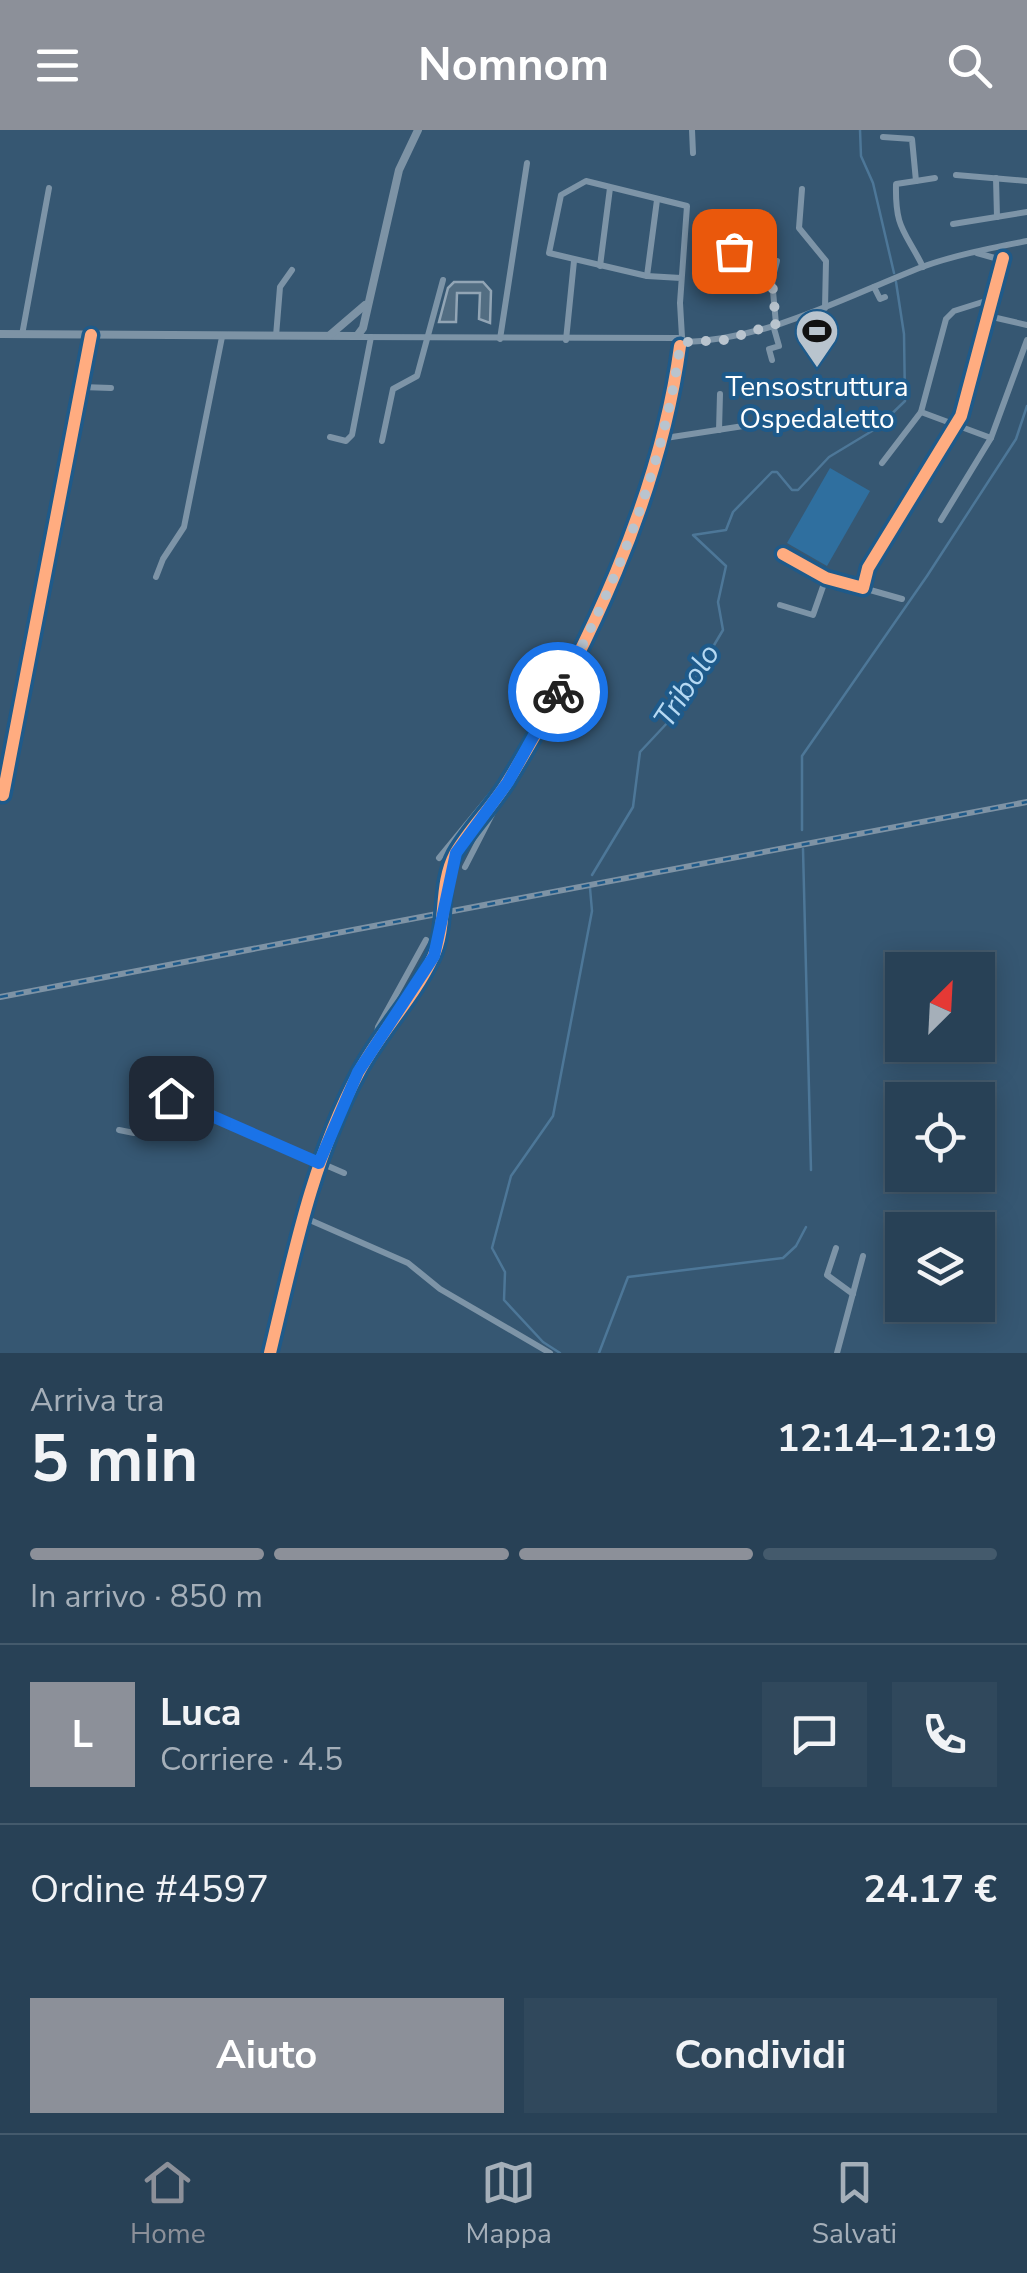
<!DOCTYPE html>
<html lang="it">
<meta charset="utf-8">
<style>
body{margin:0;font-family:"Nunito Sans",sans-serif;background:#30485c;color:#f1f3f6;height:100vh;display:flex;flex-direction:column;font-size:38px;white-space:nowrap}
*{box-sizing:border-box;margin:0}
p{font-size:32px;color:#a5afb9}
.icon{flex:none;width:55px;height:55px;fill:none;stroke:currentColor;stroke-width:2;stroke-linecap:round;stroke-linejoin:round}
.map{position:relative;height:1223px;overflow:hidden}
.details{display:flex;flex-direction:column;background:#284156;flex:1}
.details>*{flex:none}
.needle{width:65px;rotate:24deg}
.buttons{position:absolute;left:885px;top:822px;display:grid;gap:20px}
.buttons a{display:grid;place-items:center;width:110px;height:110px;border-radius:0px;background:#284156;box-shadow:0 5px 25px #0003,0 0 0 2px #445a6c;font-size:50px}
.pin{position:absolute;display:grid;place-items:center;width:85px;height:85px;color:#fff;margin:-42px;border-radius:20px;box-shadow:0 5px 15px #0006}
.courier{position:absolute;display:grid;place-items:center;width:100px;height:100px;margin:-50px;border:8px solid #1a73e8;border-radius:50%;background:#fff;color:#222;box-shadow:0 2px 12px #0007}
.head em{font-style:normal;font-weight:700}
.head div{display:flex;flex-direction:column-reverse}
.head{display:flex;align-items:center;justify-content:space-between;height:170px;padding:0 30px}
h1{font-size:65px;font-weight:700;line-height:75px}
.bar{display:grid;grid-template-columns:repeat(4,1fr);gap:15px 10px;align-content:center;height:120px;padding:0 30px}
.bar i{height:12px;border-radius:8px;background:#445a6c}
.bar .selected{background:#8c9099}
.bar p{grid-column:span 4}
.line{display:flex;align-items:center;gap:25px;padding:0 30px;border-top:2px solid #445a6c}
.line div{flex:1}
.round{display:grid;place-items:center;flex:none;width:105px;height:105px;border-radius:0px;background:#30485c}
.action{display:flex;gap:20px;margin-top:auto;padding:20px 30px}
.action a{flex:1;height:115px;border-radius:0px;background:#8c9099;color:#fff;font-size:40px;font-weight:700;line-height:115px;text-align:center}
.action a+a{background:#30485c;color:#f1f3f6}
header{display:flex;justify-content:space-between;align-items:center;height:130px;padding:0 30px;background:#8c9099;color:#fff;font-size:45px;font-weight:700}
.tabs{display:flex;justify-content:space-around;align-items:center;height:140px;border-top:2px solid #445a6c;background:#284156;font-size:28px;color:#a5afb9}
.tabs a{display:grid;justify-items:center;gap:5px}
.tabs .selected{color:#8c9099}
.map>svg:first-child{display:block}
.green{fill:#2f6f9f}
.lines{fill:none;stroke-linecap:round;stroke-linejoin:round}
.stream{stroke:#4d7798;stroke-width:2.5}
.building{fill:#526d82;stroke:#92a5b5;stroke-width:2.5}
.minor{stroke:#7d94a7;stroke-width:6}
.major{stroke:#7d93a5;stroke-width:8}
.rail-casing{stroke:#7e93a5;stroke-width:6}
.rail{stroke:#1e5a8a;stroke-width:2.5;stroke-dasharray:8;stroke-linecap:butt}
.minor-bridge{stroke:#7d94a7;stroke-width:6}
.cycleway-casing{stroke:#1e5a8a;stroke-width:19}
.cycleway{stroke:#ffac80;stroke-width:12}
.done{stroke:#b9c4ce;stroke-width:10;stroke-dasharray:0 18}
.route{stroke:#1a73e8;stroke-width:12}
.labels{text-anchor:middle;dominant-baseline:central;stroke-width:8;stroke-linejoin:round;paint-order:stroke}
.poi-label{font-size:28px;fill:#fff;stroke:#1e5a8a}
.water-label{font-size:30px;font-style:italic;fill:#b5d9f3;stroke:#1e5a8a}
</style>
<header><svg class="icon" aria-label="menu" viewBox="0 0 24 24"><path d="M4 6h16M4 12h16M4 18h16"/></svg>Nomnom<svg class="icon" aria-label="search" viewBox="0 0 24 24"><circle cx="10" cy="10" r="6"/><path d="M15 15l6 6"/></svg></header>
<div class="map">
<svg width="1027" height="1223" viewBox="0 0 1027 1223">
<rect width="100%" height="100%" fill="#365772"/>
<path class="green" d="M830 338 870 361 827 436 787 413Z"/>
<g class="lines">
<g class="stream">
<path d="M860 0 861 26 873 53 894 143"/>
<path d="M802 700V626L927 446 1016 309 1027 276"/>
<path d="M803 719 811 1040"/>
<path d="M592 745 633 677 640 622 669 591 723 500 718 472 726 436 693 405 726 400 733 382 772 342H777L792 360H798L829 327 877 298 905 271 904 204 896 152"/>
<path d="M560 1223 543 1212 504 1170 505 1142 492 1118 511 1046 553 986 592 781 590 758"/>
<path d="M599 1223 628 1147 783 1128 796 1116 806 1097"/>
</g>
</g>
<path class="building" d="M454 152H483L491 161 490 193 479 189 480 163H457L456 192H439L448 158Z"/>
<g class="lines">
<g class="minor">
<path d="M692 0 693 23"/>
<path d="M883 7 912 9 916 51 896 54C895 100 905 100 923 137"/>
<path d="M956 45 1027 51"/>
<path d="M996 48 997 87"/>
<path d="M916 51 935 48"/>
<path d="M802 59 799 98 826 131 825 178"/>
<path d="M953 94 1027 82"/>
<path d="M737 105 731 151 772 150 776 194"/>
<path d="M712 118 734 121"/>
<path d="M977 123 1002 130"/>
<path d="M600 136 610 58"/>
<path d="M647 146 657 70"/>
<path d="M681 148 647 146 549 123 561 65 586 51 687 76 680 173 682 207"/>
<path d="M753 150 755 119"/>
<path d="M772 150 777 131"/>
<path d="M874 157 880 169 885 167"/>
<path d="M988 186 1027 195"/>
<path d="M22 205 49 58"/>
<path d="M276 206 280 157 292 140"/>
<path d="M355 207 678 208"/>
<path d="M500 209 527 33"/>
<path d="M566 210 574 131"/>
<path d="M676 210 682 217 686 212C769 209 845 167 922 137 955 125 992 118 1027 111"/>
<path d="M772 230 769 219 779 216 773 195"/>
<path d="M82 257 111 258"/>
<path d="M921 282 991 308"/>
<path d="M719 300 720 264"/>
<path d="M330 307 346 311 352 305 371 207"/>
<path d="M659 309 750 295"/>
<path d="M382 311 393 259 417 246 443 150"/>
<path d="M882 333 921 282 946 189 954 181 992 169"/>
<path d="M941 390 991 308 1027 210"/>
<path d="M783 424 826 448 863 458 868 438 961 286 1003 128"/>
<path d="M156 447 163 429 184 397 222 207"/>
<path d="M863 458 902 469"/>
<path d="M780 475 813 485 826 448"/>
<path d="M3 665 91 205"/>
<path d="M439 728 495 660 503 656"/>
<path d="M465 737 502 665"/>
<path d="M444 763 456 723 508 652 602 473 645 367 680 216"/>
<path d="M376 911 378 897 426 810"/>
<path d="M119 1000 134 1003 143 1000 157 972 171 968 344 1043"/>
<path d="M303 1087 408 1133 440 1159 550 1223"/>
<path d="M836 1118 827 1145 853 1164"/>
<path d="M270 1223C293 1128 313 1034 357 946 381 897 428 856 440 801"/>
<path d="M837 1223 863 1126"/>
</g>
<g class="major">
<path d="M0 204 357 206 363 198 399 40 418 0"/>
<path d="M330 205 365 175"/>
</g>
<g class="rail-casing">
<path id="rail" d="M0 867 1027 672"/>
</g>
<use href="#rail" class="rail"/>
<path class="minor-bridge" d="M440 801 444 763"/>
<g class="cycleway-casing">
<g id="cycleway">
<path d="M783 424 826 448 863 458 868 438 961 286 1003 128"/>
<path d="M3 665 91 205"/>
<path d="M270 1223C293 1127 312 1030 359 942 380 902 414 868 433 827 448 795 438 756 455 724 470 698 493 676 508 651 587 522 660 367 680 216"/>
</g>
</g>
<use href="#cycleway" class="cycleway"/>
</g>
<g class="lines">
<path class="done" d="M558 562C616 456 664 336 680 216L686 212 725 210 776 194 772 150 731 151 734 121"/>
<path class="route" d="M171 968 319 1033 358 942 434 826 456 723 508 652 558 562"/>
</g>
<defs>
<g id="stadium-pin" transform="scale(2.25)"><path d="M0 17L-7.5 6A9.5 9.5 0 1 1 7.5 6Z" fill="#b9c4ce" stroke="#1e5a8a"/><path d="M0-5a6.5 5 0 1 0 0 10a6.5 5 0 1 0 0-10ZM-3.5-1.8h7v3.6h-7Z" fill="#111"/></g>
</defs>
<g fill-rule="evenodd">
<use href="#stadium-pin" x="817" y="201"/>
</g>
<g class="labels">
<g class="poi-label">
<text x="817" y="257">Tensostruttura<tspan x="817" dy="32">Ospedaletto</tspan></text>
</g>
<g class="water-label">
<text transform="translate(687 556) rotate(-57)">Tribolo</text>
</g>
</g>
</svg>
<div class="buttons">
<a><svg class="needle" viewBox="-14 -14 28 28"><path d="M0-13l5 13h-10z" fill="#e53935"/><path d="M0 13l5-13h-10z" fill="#a5afb9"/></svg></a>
<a><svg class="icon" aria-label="locate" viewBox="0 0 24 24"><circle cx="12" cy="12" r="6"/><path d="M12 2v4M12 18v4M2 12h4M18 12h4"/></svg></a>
<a><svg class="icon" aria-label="layers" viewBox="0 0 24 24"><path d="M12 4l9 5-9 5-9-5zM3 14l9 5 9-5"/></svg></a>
</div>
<div class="pin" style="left:734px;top:121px;background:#ea580c"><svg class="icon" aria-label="bag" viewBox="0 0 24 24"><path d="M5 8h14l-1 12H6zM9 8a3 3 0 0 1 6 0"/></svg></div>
<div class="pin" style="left:171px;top:968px;background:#1f2937"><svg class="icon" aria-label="home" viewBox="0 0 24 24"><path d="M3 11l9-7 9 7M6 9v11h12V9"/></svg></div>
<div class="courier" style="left:558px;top:562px"><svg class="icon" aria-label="bike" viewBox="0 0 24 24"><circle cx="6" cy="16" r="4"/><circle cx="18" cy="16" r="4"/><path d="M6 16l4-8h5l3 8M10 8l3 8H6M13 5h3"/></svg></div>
</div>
<section class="details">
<div class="head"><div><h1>5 min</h1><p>Arriva tra</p></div><em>12:14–12:19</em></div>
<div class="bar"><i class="selected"></i><i class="selected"></i><i class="selected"></i><i></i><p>In arrivo · 850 m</p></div>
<div class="line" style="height:180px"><b class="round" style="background:#8c9099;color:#fff">L</b><div><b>Luca</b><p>Corriere · 4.5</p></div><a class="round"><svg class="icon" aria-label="chat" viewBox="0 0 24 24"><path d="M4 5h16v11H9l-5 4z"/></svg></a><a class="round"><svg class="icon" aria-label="phone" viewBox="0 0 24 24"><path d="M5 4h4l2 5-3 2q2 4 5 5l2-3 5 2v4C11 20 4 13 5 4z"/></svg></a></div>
<div class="line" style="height:130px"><div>Ordine #4597</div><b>24.17 €</b></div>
<div class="action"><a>Aiuto</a><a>Condividi</a></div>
</section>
<nav class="tabs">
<a class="selected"><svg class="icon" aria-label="home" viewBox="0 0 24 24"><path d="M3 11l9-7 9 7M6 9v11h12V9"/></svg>Home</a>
<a><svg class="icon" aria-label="map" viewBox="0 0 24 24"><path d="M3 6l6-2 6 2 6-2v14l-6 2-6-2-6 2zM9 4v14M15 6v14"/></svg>Mappa</a>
<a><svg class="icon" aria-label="saved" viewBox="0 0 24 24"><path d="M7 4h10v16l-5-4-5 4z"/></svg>Salvati</a>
</nav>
